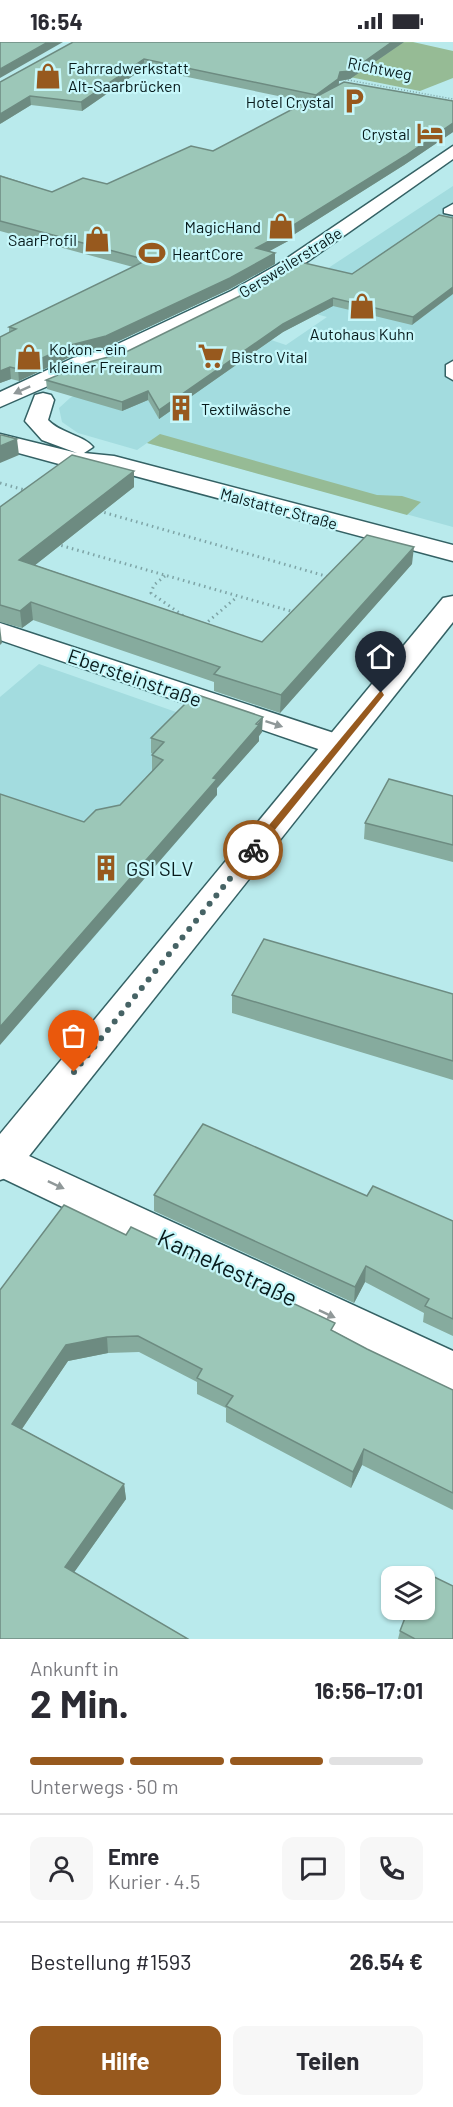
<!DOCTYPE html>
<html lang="de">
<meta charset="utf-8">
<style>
body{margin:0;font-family:Barlow,sans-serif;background:#f7f7f7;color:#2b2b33;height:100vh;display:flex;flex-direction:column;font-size:22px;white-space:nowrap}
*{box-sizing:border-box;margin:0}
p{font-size:20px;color:#7c7c81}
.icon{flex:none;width:33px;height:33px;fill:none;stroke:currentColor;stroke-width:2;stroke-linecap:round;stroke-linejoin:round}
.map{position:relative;height:1597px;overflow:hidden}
.sheet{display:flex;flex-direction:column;background:#fff;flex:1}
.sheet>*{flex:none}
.tools{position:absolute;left:381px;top:1524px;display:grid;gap:12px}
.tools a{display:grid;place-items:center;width:54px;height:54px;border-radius:12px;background:#fff;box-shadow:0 2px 4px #0004;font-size:30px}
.pin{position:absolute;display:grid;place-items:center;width:51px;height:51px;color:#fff;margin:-62px -26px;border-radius:50% 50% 50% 0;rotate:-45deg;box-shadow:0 0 6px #0007}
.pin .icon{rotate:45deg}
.courier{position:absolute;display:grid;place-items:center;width:60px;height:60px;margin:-30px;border:4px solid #97591e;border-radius:50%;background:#fff;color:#222;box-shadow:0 2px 8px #0007}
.overview em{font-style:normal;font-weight:700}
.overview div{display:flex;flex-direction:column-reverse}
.overview{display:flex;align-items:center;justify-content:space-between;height:102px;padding:0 30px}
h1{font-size:39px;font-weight:700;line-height:45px}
.bar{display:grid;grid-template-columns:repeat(4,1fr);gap:9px 6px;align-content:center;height:72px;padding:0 30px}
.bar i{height:8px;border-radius:4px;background:#e1e1e2}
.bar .current{background:#97591e}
.bar p{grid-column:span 4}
.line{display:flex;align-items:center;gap:15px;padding:0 30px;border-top:2px solid #e1e1e2}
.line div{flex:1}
.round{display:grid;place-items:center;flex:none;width:63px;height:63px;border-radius:12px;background:#f7f7f7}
.cta{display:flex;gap:12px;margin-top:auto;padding:12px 30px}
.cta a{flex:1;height:69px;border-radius:12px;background:#97591e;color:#fff;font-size:24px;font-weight:700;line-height:69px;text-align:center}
.cta a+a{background:#f7f7f7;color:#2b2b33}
.status{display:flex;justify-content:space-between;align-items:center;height:42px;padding:0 30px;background:#fff;direction:ltr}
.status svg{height:16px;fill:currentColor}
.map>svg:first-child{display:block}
.built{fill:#a3dcdf}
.green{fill:#96bb95}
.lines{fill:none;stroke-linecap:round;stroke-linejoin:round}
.lane-casing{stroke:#346164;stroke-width:3}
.street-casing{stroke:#346164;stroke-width:3}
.secondary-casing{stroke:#346164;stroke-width:3}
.path-far1{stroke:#7ea4a6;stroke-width:1.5;stroke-dasharray:1 2;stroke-linecap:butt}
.path{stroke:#7ea4a6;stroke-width:3;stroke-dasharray:1.5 4;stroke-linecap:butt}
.lane{fill:#fff;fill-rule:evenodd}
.street{fill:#fff;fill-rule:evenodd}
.secondary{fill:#fff;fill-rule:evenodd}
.wall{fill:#86ab9e}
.shaded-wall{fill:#6d8b81}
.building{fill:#9cc7b8;stroke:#6d8b81;stroke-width:1.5}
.oneway{fill:#909899}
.route{fill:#97591e}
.done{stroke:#466365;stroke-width:6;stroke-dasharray:0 10.8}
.labels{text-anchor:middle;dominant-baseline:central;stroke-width:4.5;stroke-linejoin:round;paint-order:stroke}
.far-poi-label{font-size:16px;fill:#081b1c;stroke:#c6f7fa;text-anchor:start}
.far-street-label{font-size:16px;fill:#081b1c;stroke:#c6f7fa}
.street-label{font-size:20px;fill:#081b1c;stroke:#c6f7fa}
.poi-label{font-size:20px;fill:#081b1c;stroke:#c6f7fa;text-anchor:start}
.near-street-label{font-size:24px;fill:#081b1c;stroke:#c6f7fa}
</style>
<div class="status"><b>16:54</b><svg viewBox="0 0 49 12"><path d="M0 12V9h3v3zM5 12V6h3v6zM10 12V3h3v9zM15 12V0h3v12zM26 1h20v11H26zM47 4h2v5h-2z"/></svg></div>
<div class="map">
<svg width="453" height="1597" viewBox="0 0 453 1597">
<rect width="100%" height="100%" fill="#b9eaec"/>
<g class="built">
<path d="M453 144V485L147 401 137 408 78 391 62 380 59 366 70 356 217 280 286 303 327 275 275 261Z"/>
<path d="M39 622 259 699 213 751 217 753 82 909 51 896 0 940V655Z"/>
</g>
<g class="green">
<path d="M174 0H413L453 9V36L420 49Z"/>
<path d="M160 392 377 453 402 454 421 460 407 473 147 401Z"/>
</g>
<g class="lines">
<g class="lane-casing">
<g id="lane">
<path d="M453 162V173L444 171V167Z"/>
<path d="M453 319V338L446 334V323Z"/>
</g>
</g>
<g class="street-casing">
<g id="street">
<path d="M0 581 349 696 353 703 349 710 338 712 327 710 0 598Z"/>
<path d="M3 1102 453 1309V1352L0 1135V1103Z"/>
</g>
</g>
<g class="secondary-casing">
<g id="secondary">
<path d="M453 104V117L291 231 245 257 123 317 89 326 0 365V350L73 316 107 307 231 249 277 223Z"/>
<path d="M43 351 51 353 54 358 48 378C60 391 85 394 93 405L84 411 114 414 453 503V519L105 426 70 425 0 406V392L77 411 42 398 25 379 35 353Z"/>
<path d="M453 554V580L14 1133 0 1138V1092L443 556Z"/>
</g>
</g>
<path class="path-far1" d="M342 37 453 57"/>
<g class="path">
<path d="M0 441 28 449"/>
<path d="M99 469 329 535"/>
<path d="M56 502 294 570"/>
<path d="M165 534 154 543 151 551 185 575"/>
<path d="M204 583 237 555"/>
</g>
<use href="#lane" class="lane"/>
<use href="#street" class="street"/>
<use href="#secondary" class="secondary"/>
</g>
<g class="wall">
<path d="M73 0H404L350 37 339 39V43L453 59V90L404 123 290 195V198L269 209 275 211V222L230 247 106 305 72 314 19 339 11 337 0 341V295L9 291V285L133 225 0 189V133L52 150 107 142 213 109 307 60 144 26 82 69 31 63 0 82Z"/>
<path d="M439 173 412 283 333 264 283 290 159 377 148 358 122 369 47 347 46 338 352 232Z"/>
<path d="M134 429V445L35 523 262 600 412 522 280 671 214 649V640L33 578 22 586 0 580V465Z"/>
<path d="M262 690 259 694V699L217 746V753L84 780 120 763 152 729V713L153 712 151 711V696Z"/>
<path d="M453 754V820L364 797 365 781Z"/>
<path d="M453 952V1038L232 971V953Z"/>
<path d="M154 1153 367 1154 453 1179V1294L423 1280 424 1271 365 1240 354 1261 154 1169Z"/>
<path d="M0 1248 334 1289 367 1307 453 1348V1468L362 1423 351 1446 226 1380V1366L197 1352V1340L139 1310 108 1311 68 1319 22 1387 124 1442 126 1457 74 1530 0 1597Z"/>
<path d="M400 1589 453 1597H398Z"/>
</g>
<g class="shaded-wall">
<path d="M48 0H63L0 36V27Z"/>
<path d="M392 0H404L350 37 339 39 338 46 315 62 316 53 340 30Z"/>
<path d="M144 17V26L82 69 81 60Z"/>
<path d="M30 54 31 63 0 82V72Z"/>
<path d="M453 81V90L404 123 290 195V198L255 217 256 206Z"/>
<path d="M275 211V222L230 247 106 305 72 314 19 339 18 327Z"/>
<path d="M453 245V252L412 283 413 275Z"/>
<path d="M333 256V264L283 290 159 377V368L283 282Z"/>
<path d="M10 325 11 337 0 341V329Z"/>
<path d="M148 349V358L122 369V360Z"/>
<path d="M17 397 19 413 0 421V404Z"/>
<path d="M134 429V445L20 535 19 518Z"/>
<path d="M414 505 412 522 280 671 281 653Z"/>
<path d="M31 560 33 578 22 586 20 569Z"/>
<path d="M0 584 2 601 0 603Z"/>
<path d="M263 675 262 690 259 694V699L217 746V753L0 1003V985L213 736Z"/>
<path d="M366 1224 365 1240 354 1261 355 1245Z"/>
<path d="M107 1295 108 1311 68 1319 15 1397 12 1382 66 1303Z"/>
<path d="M364 1407 362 1423 351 1446 353 1430Z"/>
<path d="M124 1442 126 1457 68 1539 65 1525Z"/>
</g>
<g class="building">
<path d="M0 0H48L0 27Z"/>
<path d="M73 0H392L351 29 340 30 338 37 316 53 144 17 81 60 30 54 0 72V40Z"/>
<path d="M344 40 453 59V81L405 114 287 187 290 188 256 206 275 211 230 236 106 294 71 303 18 327 10 325 0 329V295L16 287 9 285 147 218 0 179V134L52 150 83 136 107 142 191 104 213 109Z"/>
<path d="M439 173 453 176V245L413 275 333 256 283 282 159 368 148 349 122 360 46 338 89 320 124 311 246 251 300 220 352 232Z"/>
<path d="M0 393H2L17 397 0 404Z"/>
<path d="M72 413 134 429 19 518 262 600 367 493 414 505 281 653 214 632 220 625 31 560 20 569 0 563V465Z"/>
<path d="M195 652 263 675 256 682 259 683 213 736 217 737 0 985V752L84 780 96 768 120 763 163 718 152 713 164 700 151 696Z"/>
<path d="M389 737 453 754V803L365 781Z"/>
<path d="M264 897 453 952V1019L232 953Z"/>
<path d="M203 1082 367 1154 373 1144 453 1179V1277L425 1264 429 1257 366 1224 355 1245 154 1153Z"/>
<path d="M64 1163 126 1193 131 1185 335 1281 331 1288 367 1307 453 1348V1451L364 1407 353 1430 226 1364 233 1354 197 1336 202 1327 138 1294 107 1295 66 1303 12 1382 124 1442 65 1525 188 1597H0V1248Z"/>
<path d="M424 1530 453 1544V1597H415L400 1589 408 1568H424V1534H422Z"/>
</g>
<defs><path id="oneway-solid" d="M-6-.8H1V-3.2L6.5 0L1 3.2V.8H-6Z" transform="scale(1.5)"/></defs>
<g class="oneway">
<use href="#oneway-solid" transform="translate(22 348) rotate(156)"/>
<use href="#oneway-solid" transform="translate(274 682) rotate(18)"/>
<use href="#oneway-solid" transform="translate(56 1143) rotate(25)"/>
<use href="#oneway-solid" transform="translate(327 1272) rotate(25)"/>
</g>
<path class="route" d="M381 648 384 653 257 810H250V806Z"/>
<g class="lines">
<path class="done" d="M74 1030 253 808"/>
</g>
<defs>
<g id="shop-bare" transform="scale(2.07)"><path d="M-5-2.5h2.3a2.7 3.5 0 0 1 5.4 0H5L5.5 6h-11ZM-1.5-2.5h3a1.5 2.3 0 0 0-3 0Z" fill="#97591e" stroke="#c6f7fa" stroke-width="2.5" paint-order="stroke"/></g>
<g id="parking-bare" transform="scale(2.07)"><path d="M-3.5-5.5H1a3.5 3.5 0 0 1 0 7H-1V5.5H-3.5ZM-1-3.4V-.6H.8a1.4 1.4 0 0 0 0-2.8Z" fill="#97591e" stroke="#c6f7fa" stroke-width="2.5" paint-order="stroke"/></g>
<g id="hotel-bare" transform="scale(2.07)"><path d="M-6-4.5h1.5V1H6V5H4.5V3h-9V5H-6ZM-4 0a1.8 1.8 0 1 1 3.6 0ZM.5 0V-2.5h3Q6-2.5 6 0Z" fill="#97591e" stroke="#c6f7fa" stroke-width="2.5" paint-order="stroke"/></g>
<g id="stadium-bare" transform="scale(2.07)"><path d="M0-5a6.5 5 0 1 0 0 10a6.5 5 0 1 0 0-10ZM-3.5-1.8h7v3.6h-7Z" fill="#97591e" stroke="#c6f7fa" stroke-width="2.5" paint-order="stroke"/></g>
<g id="supermarket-bare" transform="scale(2.07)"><path d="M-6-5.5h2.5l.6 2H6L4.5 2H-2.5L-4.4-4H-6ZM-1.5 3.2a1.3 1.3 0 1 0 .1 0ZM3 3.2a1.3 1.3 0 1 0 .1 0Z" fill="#97591e" stroke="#c6f7fa" stroke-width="2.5" paint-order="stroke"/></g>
<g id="building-bare" transform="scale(2.07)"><path d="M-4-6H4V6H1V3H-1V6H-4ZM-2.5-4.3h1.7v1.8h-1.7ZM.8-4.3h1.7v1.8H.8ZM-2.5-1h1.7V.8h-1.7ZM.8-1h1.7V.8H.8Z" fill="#97591e" stroke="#c6f7fa" stroke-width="2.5" paint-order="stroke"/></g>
</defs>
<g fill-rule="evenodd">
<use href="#shop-bare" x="48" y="34"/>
<use href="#parking-bare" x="354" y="59"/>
<use href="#hotel-bare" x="430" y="91"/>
<use href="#shop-bare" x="281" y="184"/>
<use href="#shop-bare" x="97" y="197"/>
<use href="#stadium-bare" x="152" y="211"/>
<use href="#shop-bare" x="362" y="264"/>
<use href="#supermarket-bare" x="211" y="314"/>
<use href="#shop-bare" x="29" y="315"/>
<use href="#building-bare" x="181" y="366"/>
<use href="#building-bare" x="106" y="826"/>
</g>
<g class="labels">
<g class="far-poi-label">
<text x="68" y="25">Fahrradwerkstatt<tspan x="68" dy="18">Alt-Saarbrücken</tspan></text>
<text x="334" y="59" text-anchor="end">Hotel Crystal</text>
<text x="410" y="91" text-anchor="end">Crystal</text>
<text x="261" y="184" text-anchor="end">MagicHand</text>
<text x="77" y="197" text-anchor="end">SaarProfil</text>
<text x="172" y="211">HeartCore</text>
<text x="362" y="291" text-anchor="middle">Autohaus Kuhn</text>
<text x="49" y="306">Kokon - ein<tspan x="49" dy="18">kleiner Freiraum</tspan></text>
<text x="231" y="314">Bistro Vital</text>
<text x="201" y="366">Textilwäsche</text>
</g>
<g class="far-street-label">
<text transform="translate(380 26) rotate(11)">Richtweg</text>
<text transform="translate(290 220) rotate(-32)">Gersweilerstraße</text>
<text transform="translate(279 466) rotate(15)">Malstatter Straße</text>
</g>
<g class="street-label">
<text transform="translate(135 635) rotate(19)">Ebersteinstraße</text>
</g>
<g class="poi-label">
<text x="126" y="826">GSI SLV</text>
</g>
<g class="near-street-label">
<text transform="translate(228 1225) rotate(25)">Kamekestraße</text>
</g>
</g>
</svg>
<div class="tools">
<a><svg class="icon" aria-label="layers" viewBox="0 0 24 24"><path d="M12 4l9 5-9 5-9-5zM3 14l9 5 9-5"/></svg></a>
</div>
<div class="pin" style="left:74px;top:1030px;background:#ea580c"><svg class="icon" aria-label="bag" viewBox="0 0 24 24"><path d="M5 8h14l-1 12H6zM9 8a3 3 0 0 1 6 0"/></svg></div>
<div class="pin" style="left:381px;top:651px;background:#1f2937"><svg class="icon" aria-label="home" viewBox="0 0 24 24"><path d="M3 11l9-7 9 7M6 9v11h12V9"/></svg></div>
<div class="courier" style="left:253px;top:808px"><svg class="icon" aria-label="bike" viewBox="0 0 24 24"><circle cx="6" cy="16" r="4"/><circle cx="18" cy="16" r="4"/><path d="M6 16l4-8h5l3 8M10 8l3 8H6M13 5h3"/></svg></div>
</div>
<section class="sheet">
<div class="overview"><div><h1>2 Min.</h1><p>Ankunft in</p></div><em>16:56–17:01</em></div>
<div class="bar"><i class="current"></i><i class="current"></i><i class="current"></i><i></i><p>Unterwegs · 50 m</p></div>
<div class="line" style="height:108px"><a class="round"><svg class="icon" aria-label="person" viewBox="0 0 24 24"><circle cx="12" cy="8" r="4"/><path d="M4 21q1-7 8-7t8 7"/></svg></a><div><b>Emre</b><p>Kurier · 4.5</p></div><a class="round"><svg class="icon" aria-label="chat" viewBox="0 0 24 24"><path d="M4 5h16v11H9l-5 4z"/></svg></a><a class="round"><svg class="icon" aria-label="phone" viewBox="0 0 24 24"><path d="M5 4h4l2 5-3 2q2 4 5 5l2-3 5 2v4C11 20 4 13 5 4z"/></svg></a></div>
<div class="line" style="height:78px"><div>Bestellung #1593</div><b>26.54 €</b></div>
<div class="cta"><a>Hilfe</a><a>Teilen</a></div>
</section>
